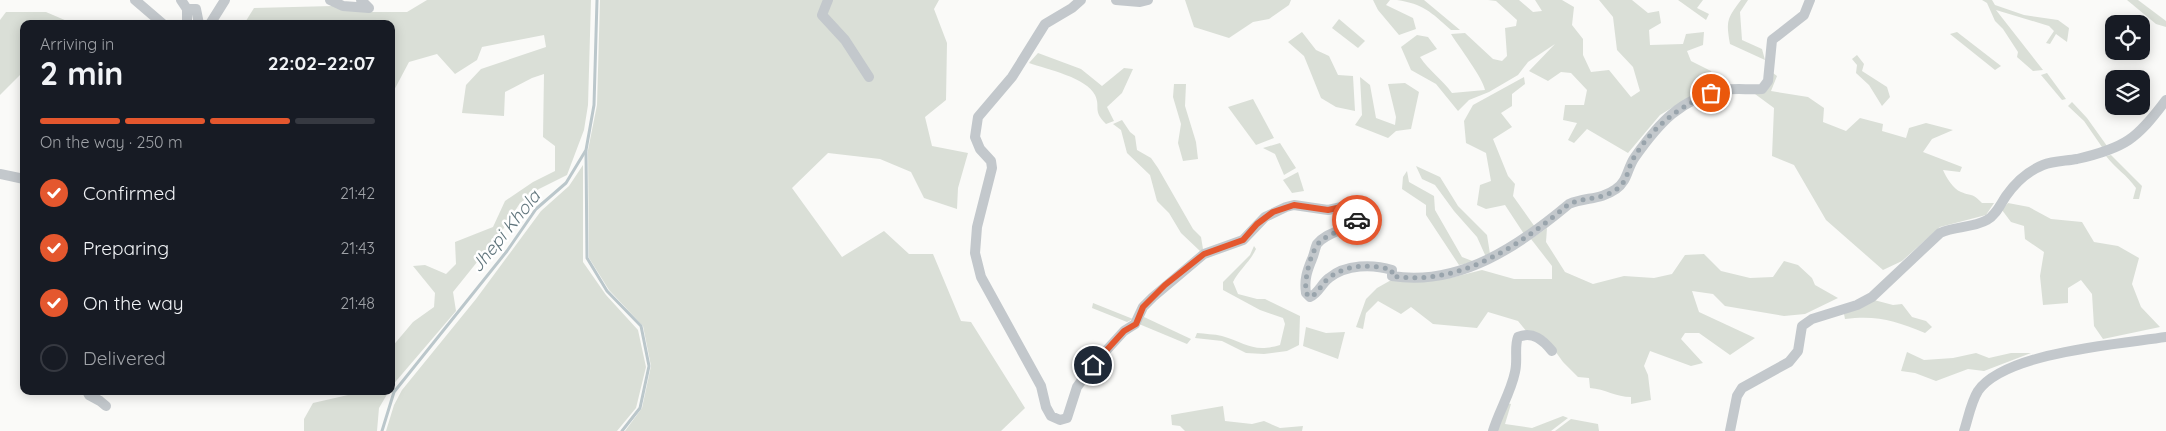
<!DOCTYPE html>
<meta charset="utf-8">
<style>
body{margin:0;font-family:Quicksand,sans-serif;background:#242831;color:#f1f3f6;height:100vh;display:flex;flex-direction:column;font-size:19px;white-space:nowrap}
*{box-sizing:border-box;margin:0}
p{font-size:16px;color:#9ea1a6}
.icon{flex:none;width:28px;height:28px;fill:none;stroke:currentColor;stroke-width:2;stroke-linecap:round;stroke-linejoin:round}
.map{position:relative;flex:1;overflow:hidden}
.sheet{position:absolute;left:20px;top:20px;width:375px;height:375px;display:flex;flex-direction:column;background:#171b24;border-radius:10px;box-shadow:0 2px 12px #0003}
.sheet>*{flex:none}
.fabs{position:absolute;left:2105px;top:15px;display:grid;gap:10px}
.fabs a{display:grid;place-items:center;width:45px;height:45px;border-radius:10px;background:#171b24;box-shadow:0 2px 12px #0003;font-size:25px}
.pin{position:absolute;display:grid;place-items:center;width:42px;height:42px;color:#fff;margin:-21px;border:2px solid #fff;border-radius:50%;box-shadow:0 1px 5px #0007}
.courier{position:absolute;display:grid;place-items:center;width:50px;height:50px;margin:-25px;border:4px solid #e4572e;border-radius:50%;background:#fff;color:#222;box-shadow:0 1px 6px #0007}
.head em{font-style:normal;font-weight:700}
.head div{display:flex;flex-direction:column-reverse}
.head{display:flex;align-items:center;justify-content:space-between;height:85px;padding:0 20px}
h1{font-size:32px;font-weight:700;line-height:38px}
.bar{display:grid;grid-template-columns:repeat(4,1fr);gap:8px 5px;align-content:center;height:60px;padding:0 20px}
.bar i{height:6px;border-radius:4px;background:#363941}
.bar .selected{background:#e4572e}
.bar p{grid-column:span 4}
ol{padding:0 20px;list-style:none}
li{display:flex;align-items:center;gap:15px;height:55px}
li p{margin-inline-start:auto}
li .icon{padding:5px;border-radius:50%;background:#e4572e;color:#fff;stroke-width:4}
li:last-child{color:#9ea1a6}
li i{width:28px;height:28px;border:2px solid #363941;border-radius:50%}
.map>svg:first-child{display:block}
.green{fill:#dadfd7}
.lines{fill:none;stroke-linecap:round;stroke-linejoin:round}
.stream{stroke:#bbc7cb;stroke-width:3}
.minor{stroke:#c3c8cc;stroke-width:10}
.done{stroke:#99a4ac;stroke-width:5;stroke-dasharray:0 9}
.route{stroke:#e4572e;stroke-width:6}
.labels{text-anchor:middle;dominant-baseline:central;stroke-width:5;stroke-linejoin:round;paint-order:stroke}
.water-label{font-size:18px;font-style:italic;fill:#60757c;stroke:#fff}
</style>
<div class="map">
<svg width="2166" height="431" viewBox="0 0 2166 431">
<rect width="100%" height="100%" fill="#fafaf8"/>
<g class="green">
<path d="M427 0H591L588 105 584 130 567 175 539 189 520 203 502 231 453 292 456 311 391 387V348L413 322 434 307 435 293 413 266 425 265 446 274 456 264 455 242 493 227 505 201 533 182 555 171V146L543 137 544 74 532 78 505 92 504 116 462 113 466 85 481 69 546 47 544 35 482 47 477 60 455 74 437 54 409 62 391 96V24H244L254 8 333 6 371 12H407Z"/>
<path d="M600 0H939L934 9 947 43 946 100 925 117 932 146 968 153 958 188 957 209 924 198 911 172 880 159 828 153 792 188 842 257 884 231 909 254H933L961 321 971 322 1025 408 1001 431H625L642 408 651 366 643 326 609 290 589 258 588 150 597 105Z"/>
<path d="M1185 0H1291L1289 5 1269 19 1253 22 1229 38 1194 27Z"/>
<path d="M1373 0H1390L1386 5 1413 18 1416 29 1399 35 1378 10Z"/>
<path d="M1397 0H1424L1460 30H1451C1431 12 1423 4 1397 0Z"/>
<path d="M1488 0H1519L1533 12 1542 11 1535 0H1562L1574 7 1572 25 1583 39V55L1591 72 1609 70 1631 97 1640 91 1633 67 1617 50 1613 17 1599 0H1632L1648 13 1659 11 1661 23 1649 30 1650 45 1683 44 1686 34 1704 32 1703 45 1687 51 1691 61 1711 71 1718 86 1678 104 1660 115 1628 153 1587 129 1574 143 1568 140 1577 123 1563 120 1565 105H1584L1587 90 1571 73 1561 72 1548 81 1529 71 1555 44 1528 62 1518 75 1489 92 1469 100 1458 111 1436 84 1411 70 1401 47 1417 35 1428 37 1437 49 1420 57C1429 71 1442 79 1452 93L1485 90C1483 78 1459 47 1451 34L1465 33 1493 59 1502 61 1507 56 1505 28 1516 26 1517 20 1496 1Z"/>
<path d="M1678 0H1703L1697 8 1709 14 1706 20Z"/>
<path d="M1741 0H1748L1740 12 1742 40 1762 49 1765 60 1730 44C1726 20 1727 19 1741 0Z"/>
<path d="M1982 0H1992L1995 5 2024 15 2058 20 2069 28 2067 42 2056 34 2050 44 2046 43 2054 31 2049 26 1996 10 2043 70 2033 71 2017 57 2018 52 2003 29 1995 21 1987 3Z"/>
<path d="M2127 0H2138L2166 21V27L2156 24Z"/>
<path d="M6 12H46L74 24H24V71L0 95V20Z"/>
<path d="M1339 19 1365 41 1358 48 1332 28Z"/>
<path d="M1302 32 1316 50 1329 56 1338 75 1353 76 1355 111 1336 107 1321 98 1304 56 1288 42Z"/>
<path d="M1957 32 2001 66 1995 70 1950 34Z"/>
<path d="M1038 53 1081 69 1102 86 1124 68 1133 69 1122 93 1107 107 1114 121 1106 124C1092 110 1101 108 1095 95 1087 78 1047 69 1029 63Z"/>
<path d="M1857 55 1864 64 1862 71 1887 87 1890 97 1882 106 1869 85 1856 73 1857 65 1852 59Z"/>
<path d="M1773 73 1777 76 1771 91 1808 97 1824 108 1823 122 1846 131 1860 118 1883 124 1882 131 1906 138 1909 128 1926 123 1953 130 1932 139 1923 152 1962 167 1960 172 1943 170C1946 177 1953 189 1961 192 1973 197 1971 192 1982 203H1994L1986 215 1940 227 1902 261 1883 270 1826 220 1794 165 1772 156 1774 108 1755 94Z"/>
<path d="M2047 73 2066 99 2062 100 2041 75Z"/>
<path d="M1360 77 1370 85 1376 118 1395 125 1396 117 1388 84 1405 83 1419 92 1411 129 1396 131 1388 138 1355 125 1362 115Z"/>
<path d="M1524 77 1525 84 1512 94V106L1501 113 1512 127 1493 139 1508 176 1515 184 1513 196 1535 227 1524 234 1505 205 1486 209 1477 205 1480 185 1491 181 1486 153 1466 143 1464 121 1473 105Z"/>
<path d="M1174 84H1186L1185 106 1196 142 1198 159 1183 161 1178 143 1181 124 1173 97Z"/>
<path d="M1253 99 1274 138 1256 145 1228 107Z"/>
<path d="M2072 102 2087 118 2107 146 2102 147 2084 121 2068 106Z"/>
<path d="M1122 120 1130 132 1135 136 1137 150 1151 158 1158 168 1193 229 1201 237 1203 249 1200 251 1181 233 1169 213 1157 201 1150 175 1127 153 1121 130 1113 124Z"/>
<path d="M1280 143 1296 168 1284 175 1275 154 1263 148Z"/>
<path d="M2111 155 2142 186 2139 199H2133L2136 188C2127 175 2115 168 2106 156Z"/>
<path d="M583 165V262L606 295 638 330 646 367 636 408 617 431H386L394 405 402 390 476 299 541 211 569 186Z"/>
<path d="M1416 166 1440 177 1458 206 1487 235 1490 254 1486 257 1477 237 1454 211 1435 185 1422 179Z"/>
<path d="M1407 171 1409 182 1434 196 1435 210 1462 257 1475 262 1459 265 1426 215V205L1402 189 1403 177Z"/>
<path d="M1298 172 1304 191 1292 193 1283 180Z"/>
<path d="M2008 203 2029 207 2051 219 2082 222 2094 242 2118 246 2139 258 2132 284 2141 307 2160 327 2103 339 2094 326 2092 294 2081 280 2068 288V303L2043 305 2040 276 2044 252 2025 239 2024 226 2011 222 2002 210Z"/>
<path d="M1547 228 1546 242 1565 272 1593 284 1624 276 1654 278 1672 274 1685 255 1704 254 1721 271 1750 278 1773 277 1784 261 1798 265 1812 278 1815 285 1838 298 1805 314 1784 316 1725 306 1713 294 1692 291 1699 312 1755 338 1730 355 1699 333H1685L1681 339 1703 363 1691 366 1650 351 1644 366 1648 375 1651 400 1631 404V397C1616 397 1605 389 1590 388L1589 378 1578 377 1563 362 1545 337 1527 332 1518 321 1488 312 1477 328 1433 324 1411 307 1401 314 1378 301 1366 313 1363 329 1356 327 1366 299 1377 288 1393 279 1450 278 1482 270 1514 279H1552V266L1531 239Z"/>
<path d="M1254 246 1256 249C1250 262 1239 270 1233 282L1238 294 1257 299H1265L1300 316 1299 345 1287 351 1264 354 1246 353 1222 341 1195 338 1197 333C1205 334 1214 334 1222 336 1246 343 1253 353 1280 345L1285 324 1283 318 1260 310 1223 290V282L1250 255Z"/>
<path d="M1874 300 1893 305 1902 304 1912 317 1926 321 1932 327 1925 333C1895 321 1878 315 1845 319L1844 314Z"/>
<path d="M1093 303 1133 319 1127 322 1092 308Z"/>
<path d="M1144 317 1191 339 1187 344 1139 324Z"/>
<path d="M1306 327 1326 333 1345 332 1338 359 1303 346Z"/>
<path d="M1907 352 1924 360 1953 358 1976 353 1989 358 2011 353H2031L1984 371 1968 369 1936 381 1915 373 1901 371Z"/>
<path d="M351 391H389L379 408 377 431H304V419L313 403 348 395Z"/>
<path d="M1506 403 1511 404 1505 424 1532 428 1563 416 1568 418 1551 431H1496Z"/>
<path d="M1223 406 1225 421 1252 424 1264 421 1280 428 1303 426 1302 431H1185L1180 426 1172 425 1171 415Z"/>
<path d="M1571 419 1598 424 1599 431H1555Z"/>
</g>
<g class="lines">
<g class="stream">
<path d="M586 151 587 258 607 291 641 326 649 366 640 408 622 431"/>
<path d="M382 431 394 392 507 251 536 209 566 183 586 150 594 105 597 0"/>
</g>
<g class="minor">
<path d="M135 0 163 24"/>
<path d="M181 0 187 9V24"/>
<path d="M330 0 343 6 369 8 361 0"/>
<path d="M828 0 822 15 845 40 869 77"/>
<path d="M1081 0 1072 8 1045 24 1012 77 978 117 975 137 980 149 991 161 992 168 977 227 975 253 981 277 1041 386 1046 407 1051 416 1060 420 1067 418 1077 387 1093 365 1124 331 1135 324 1143 307 1153 297 1204 254 1243 240 1265 217 1286 207 1294 205 1328 210 1364 202 1369 204C1358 232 1329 228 1317 244 1315 248 1314 255 1312 259 1307 271 1304 280 1306 293L1310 297C1319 293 1321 284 1329 278 1346 264 1373 264 1392 270V276C1460 287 1520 245 1569 204 1585 197 1601 200 1616 189 1628 181 1627 168 1635 157 1659 123 1680 99 1723 90 1736 88 1749 90 1762 89L1768 81 1772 40 1804 15 1810 0"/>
<path d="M1116 0 1140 2 1148 0"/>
<path d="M187 9H196L199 24"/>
<path d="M210 24 225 0"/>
<path d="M0 174 24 179"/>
<path d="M87 391 89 395 100 401 106 406"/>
<path d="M1493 431C1499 411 1511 392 1515 372 1518 360 1514 347 1518 337 1533 331 1543 340 1552 351"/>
<path d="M1730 431 1737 396 1742 388 1789 362 1798 351 1802 326 1812 319 1857 305 1872 297 1940 233C1955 226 1973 228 1987 220 1996 215 2000 205 2006 196 2015 183 2028 171 2043 165 2053 161 2066 161 2077 159 2125 148 2137 139 2166 100"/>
<path d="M1964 431C1968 419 1971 402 1978 391 2005 352 2120 344 2166 337"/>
</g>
</g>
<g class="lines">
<path class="done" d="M1357 220C1347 229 1334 232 1323 239 1311 247 1304 279 1306 293L1310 297C1319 293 1321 284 1329 278 1346 264 1372 264 1392 270V276C1460 287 1520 245 1569 204 1585 197 1602 200 1617 189 1628 181 1627 170 1633 159 1652 127 1677 108 1711 93"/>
<path class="route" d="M1093 365 1124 331 1136 324 1143 307 1165 285 1204 254 1243 240 1257 224 1273 212 1294 205 1328 210 1364 202 1370 204 1366 212 1357 220"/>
</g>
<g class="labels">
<g class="water-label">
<text transform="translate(505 231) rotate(-51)">Jhepi Khola</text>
</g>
</g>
</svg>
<div class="fabs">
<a><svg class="icon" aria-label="locate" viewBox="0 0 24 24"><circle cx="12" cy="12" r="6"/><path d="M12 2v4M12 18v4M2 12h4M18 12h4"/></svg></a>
<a><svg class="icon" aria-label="layers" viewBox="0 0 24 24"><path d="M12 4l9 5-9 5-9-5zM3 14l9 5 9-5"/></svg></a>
</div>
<div class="pin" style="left:1711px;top:93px;background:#ea580c"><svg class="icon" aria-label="bag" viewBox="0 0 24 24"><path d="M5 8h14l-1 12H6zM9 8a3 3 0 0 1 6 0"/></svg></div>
<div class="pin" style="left:1093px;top:365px;background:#1f2937"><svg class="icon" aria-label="home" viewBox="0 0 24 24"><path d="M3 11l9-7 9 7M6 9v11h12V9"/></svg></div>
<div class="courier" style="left:1357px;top:220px"><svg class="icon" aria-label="car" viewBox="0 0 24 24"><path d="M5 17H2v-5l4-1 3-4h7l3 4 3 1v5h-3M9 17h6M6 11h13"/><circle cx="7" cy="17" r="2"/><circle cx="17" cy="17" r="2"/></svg></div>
<section class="sheet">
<div class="head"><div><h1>2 min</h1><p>Arriving in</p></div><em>22:02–22:07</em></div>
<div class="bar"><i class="selected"></i><i class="selected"></i><i class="selected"></i><i></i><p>On the way · 250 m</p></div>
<ol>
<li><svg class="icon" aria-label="check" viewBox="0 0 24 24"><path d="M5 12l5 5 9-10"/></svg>Confirmed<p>21:42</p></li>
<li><svg class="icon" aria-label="check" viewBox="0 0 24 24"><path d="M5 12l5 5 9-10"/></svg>Preparing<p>21:43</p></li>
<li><svg class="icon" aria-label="check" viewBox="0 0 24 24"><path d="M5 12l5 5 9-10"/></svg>On the way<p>21:48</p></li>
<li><i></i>Delivered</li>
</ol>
</section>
</div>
